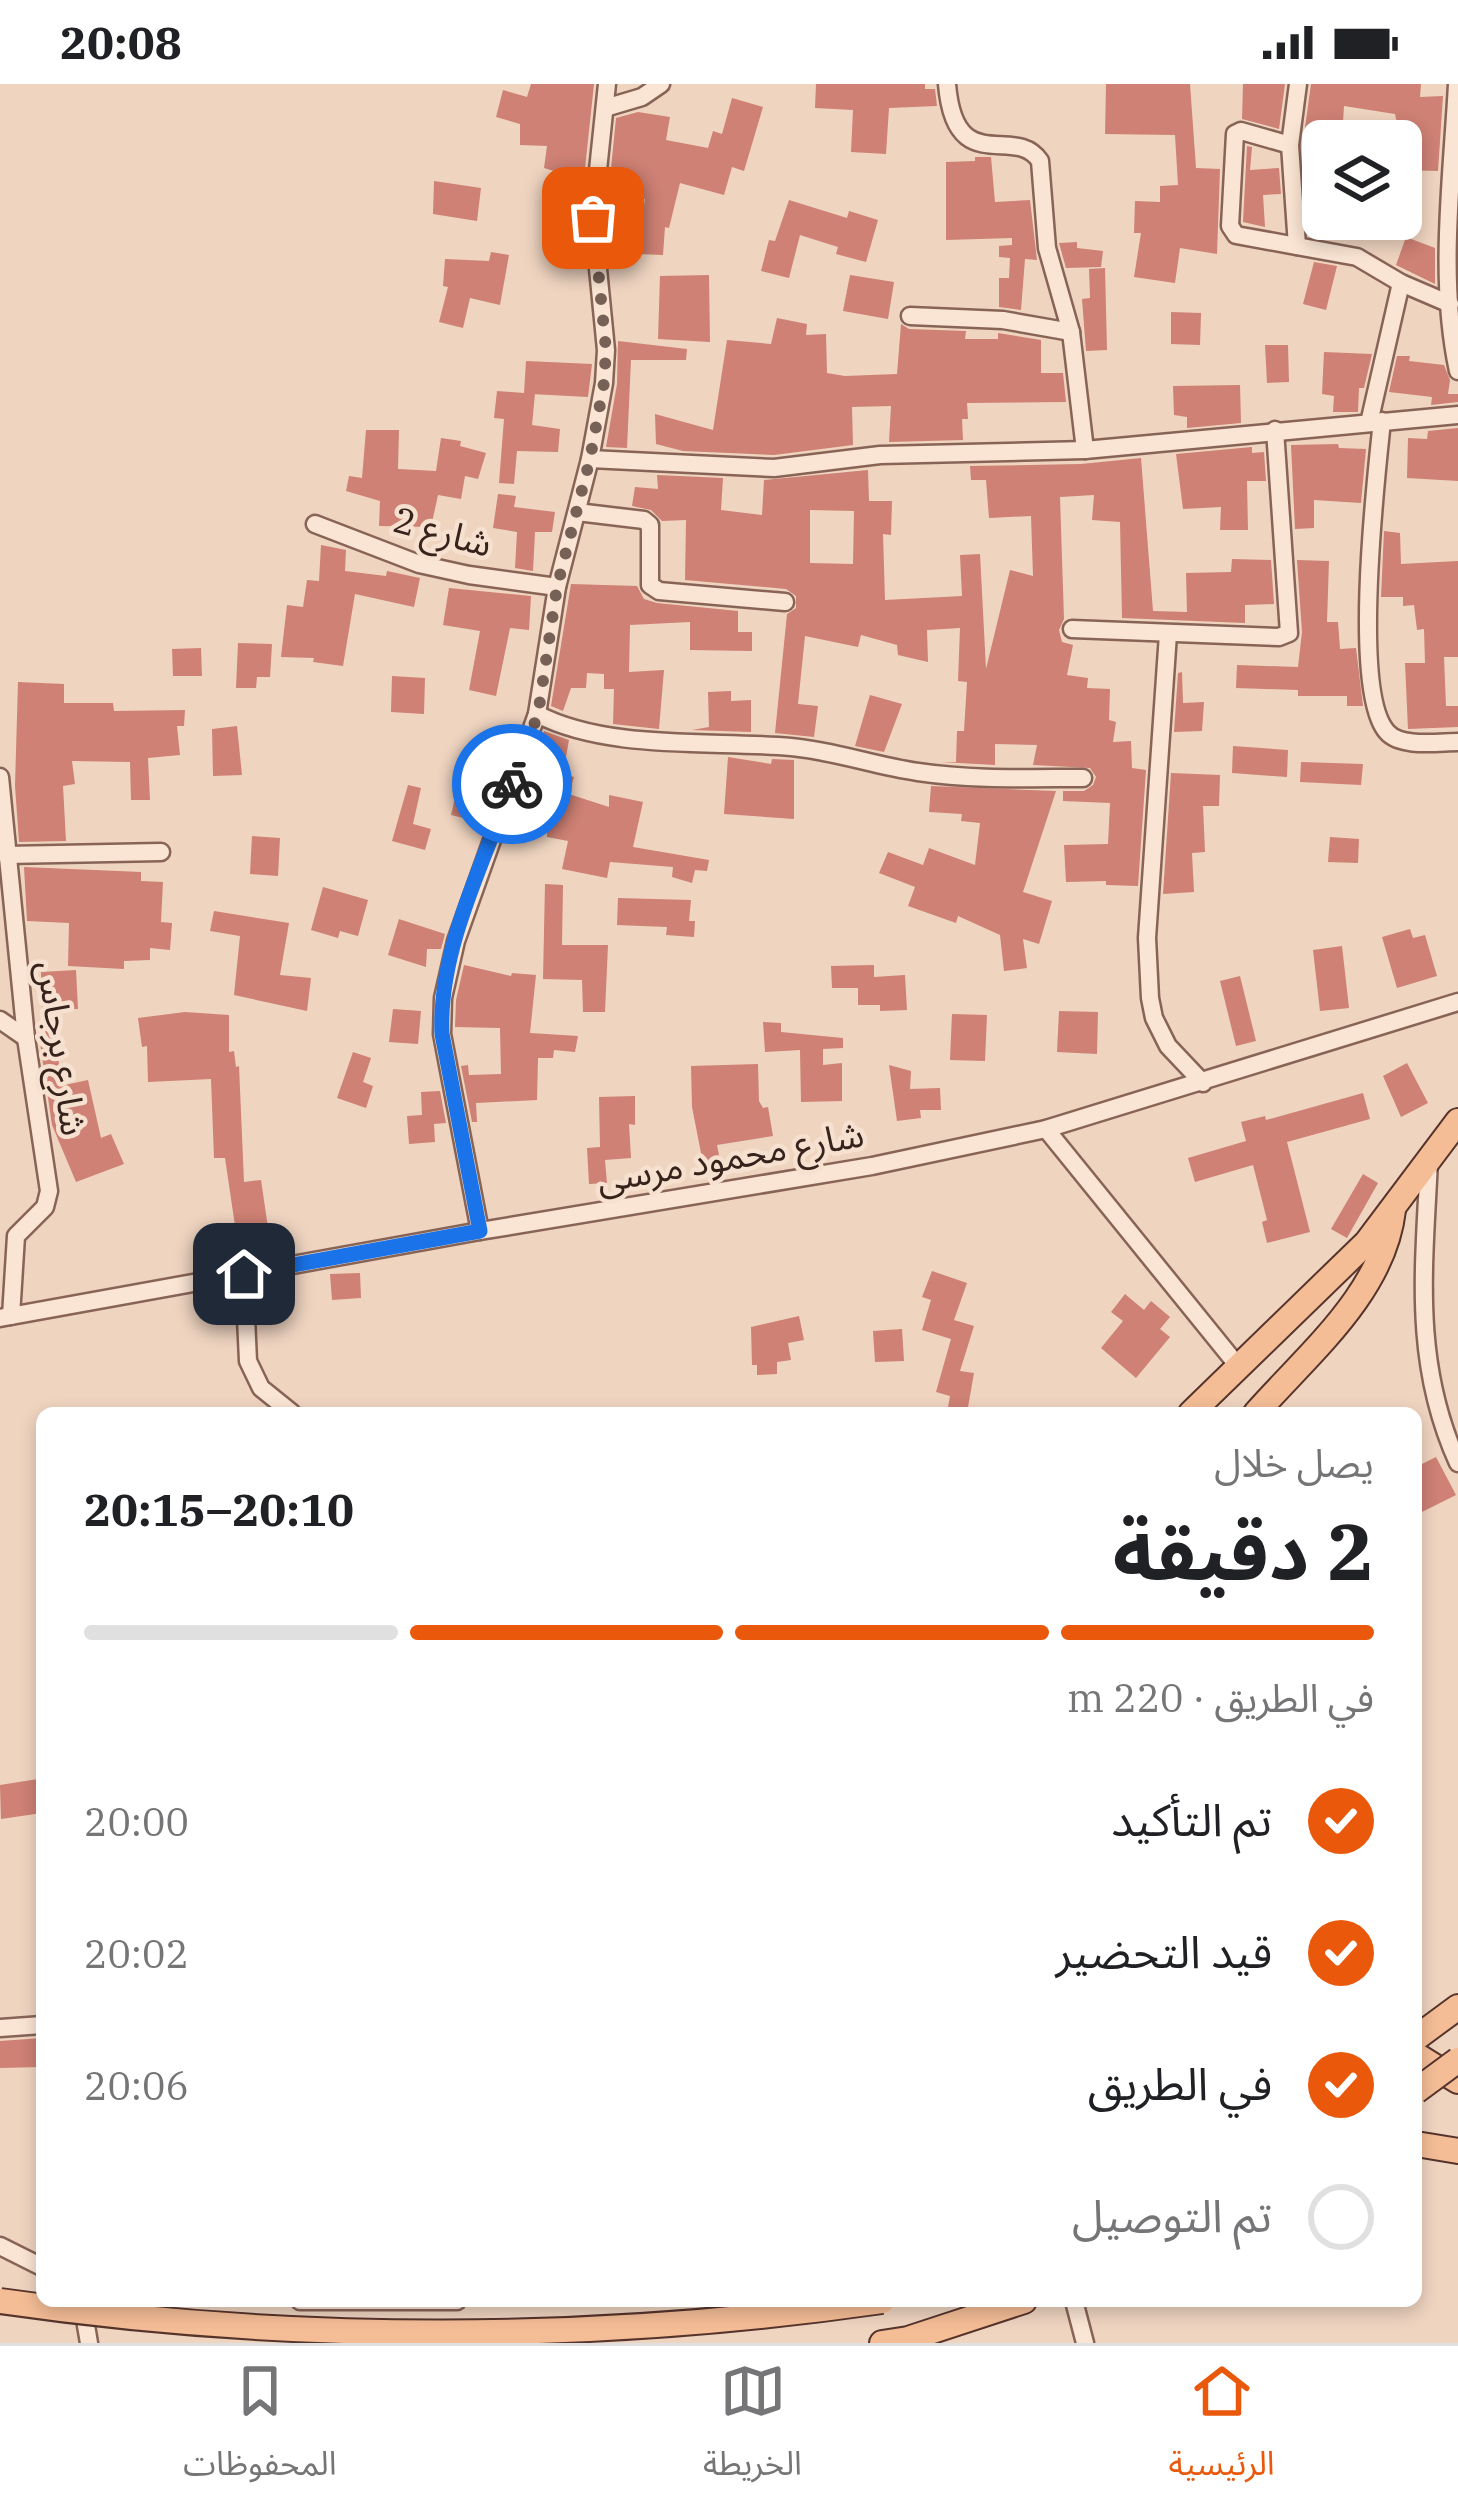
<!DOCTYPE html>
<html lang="ar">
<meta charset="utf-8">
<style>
body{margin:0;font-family:"IBM Plex Serif","Noto Sans Arabic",serif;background:#f6f6f6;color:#202124;direction:rtl;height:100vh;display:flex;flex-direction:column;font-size:45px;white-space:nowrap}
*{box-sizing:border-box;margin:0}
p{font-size:39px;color:#757577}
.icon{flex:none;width:66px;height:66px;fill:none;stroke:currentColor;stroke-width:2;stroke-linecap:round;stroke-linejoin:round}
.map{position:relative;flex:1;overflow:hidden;direction:ltr}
.details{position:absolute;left:36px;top:1323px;width:1386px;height:900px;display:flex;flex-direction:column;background:#fff;border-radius:18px;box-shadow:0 6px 18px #0003;direction:rtl}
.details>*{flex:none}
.fabs{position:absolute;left:1302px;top:36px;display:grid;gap:24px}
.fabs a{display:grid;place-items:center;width:120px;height:120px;border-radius:18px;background:#fff;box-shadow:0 6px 18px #0003;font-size:60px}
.pin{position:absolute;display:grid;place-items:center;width:102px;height:102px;color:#fff;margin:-51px;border-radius:24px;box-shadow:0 6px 18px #0006}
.courier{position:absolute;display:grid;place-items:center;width:120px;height:120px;margin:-60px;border:9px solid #1a73e8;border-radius:50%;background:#fff;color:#222;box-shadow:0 3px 15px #0007}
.summary em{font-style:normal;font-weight:700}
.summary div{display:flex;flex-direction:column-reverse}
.summary{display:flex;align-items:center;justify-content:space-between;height:204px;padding:0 48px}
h1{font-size:78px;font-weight:700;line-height:90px}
.bar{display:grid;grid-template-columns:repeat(4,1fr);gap:18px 12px;align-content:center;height:144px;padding:0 48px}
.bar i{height:15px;border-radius:9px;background:#e0e0e0}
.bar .on{background:#ea580c}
.bar p{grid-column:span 4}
ol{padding:0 48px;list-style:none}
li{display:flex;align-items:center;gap:36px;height:132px}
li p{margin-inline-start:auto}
li .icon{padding:12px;border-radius:50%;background:#ea580c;color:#fff;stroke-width:4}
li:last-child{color:#757577}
li i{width:66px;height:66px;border:6px solid #e0e0e0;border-radius:50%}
.status{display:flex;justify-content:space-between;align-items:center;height:84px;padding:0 60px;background:#fff;direction:ltr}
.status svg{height:33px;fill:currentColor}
.tabs{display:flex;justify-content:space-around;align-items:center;height:168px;border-top:3px solid #e0e0e0;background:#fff;font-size:33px;color:#757577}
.tabs a{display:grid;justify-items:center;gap:6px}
.tabs .on{color:#ea580c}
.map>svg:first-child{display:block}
.building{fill:#ce8174;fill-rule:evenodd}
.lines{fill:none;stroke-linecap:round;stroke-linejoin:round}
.street-casing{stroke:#886457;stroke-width:21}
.primary-casing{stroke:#56342c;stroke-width:28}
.street{stroke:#fae4d3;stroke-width:16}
.primary{stroke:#f4bd96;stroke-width:24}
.primary-bridge-casing{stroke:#56342c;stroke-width:28;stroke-linecap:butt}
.primary-bridge{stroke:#f4bd96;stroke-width:24}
.done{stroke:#776055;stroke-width:12;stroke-dasharray:0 21.6}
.route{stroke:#1a73e8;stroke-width:15}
.labels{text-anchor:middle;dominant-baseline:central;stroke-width:9;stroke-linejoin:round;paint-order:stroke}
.street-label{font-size:36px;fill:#37221c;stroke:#f6e0cf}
</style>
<div class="status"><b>20:08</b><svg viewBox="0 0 49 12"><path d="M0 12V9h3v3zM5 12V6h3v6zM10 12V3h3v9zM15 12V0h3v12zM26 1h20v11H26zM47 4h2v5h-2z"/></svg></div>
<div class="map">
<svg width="1458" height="2259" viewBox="0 0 1458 2259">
<rect width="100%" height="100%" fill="#efd4c0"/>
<g class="building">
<path d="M531 0H594L581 122 577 121 576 162 549 161 556 101 550 99 554 87 544 84 547 62 520 61V40L496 33 503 6 527 13Z"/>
<path d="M816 0H925V5H935L937 22 889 24 886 70 851 68 853 26 815 24Z"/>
<path d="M1106 0H1190L1196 84 1220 85 1217 170 1180 164 1175 199 1134 193 1141 149H1134L1135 117 1160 118V102L1178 101 1175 51 1105 50Z"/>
<path d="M1243 0H1285L1279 45 1242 35Z"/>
<path d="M1311 0H1421L1420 13 1443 12 1438 87 1401 86V57L1395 30 1344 22 1342 56 1303 58Z"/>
<path d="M732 14 763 23 744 87 732 83 724 111 680 99 669 144 665 143 663 171 636 170 645 115 611 110 607 125 616 34 638 28 670 33 666 56 708 64 713 47 722 50Z"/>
<path d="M1247 62 1252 63 1250 86 1279 84 1281 110 1263 111 1265 143 1243 138Z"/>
<path d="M975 73H991L995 118 1030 116 1037 176 1025 175 1021 226 999 223V194H1009L1010 174 999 173V162L1012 161V154L946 156V78L975 77Z"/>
<path d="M434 97 481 104 477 137 433 130Z"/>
<path d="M789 116 847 134 849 127 878 136 866 178 836 170 838 163 800 151 789 194 761 187 769 156 775 157Z"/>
<path d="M1406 153 1435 164V200L1396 181Z"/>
<path d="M1077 158V164L1103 167 1101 183 1066 184 1059 159Z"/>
<path d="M491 168 509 171 500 221 470 214 463 244 439 238 448 203 443 202 445 175 489 177Z"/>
<path d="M1314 178 1337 182 1326 226 1303 220Z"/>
<path d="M1105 184 1107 266 1086 267 1082 215 1090 214 1089 185Z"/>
<path d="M709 191 710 258 658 255 660 192Z"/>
<path d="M850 191 894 198 888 235 843 227Z"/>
<path d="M1171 228 1201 229 1200 261 1171 260Z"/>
<path d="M777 234 807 240 806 251 826 250 827 289 845 292 897 290 901 240 909 245 966 247 965 255H998V249L1041 256V289H1063L1066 318 967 319 968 335H962L963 356 889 358 891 322 852 323 853 361 774 371 683 367 656 360 655 330 713 346 727 256 771 260Z"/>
<path d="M618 257 687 265 686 276H631L627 364 606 363 617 300Z"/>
<path d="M1265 261H1288L1289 298 1267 299Z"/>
<path d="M1324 268 1372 270 1364 304H1359L1358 328H1333L1334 312 1322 310Z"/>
<path d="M1397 272H1410L1409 277 1444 281 1450 296 1448 310H1458V318L1431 321 1432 313 1389 308Z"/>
<path d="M526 277 592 280 588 313 531 310H535L532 341 560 345 558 368 517 367 514 400 499 399 504 335 494 334 497 307 524 309Z"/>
<path d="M1240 301 1241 339 1187 344V333L1174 331 1173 302Z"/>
<path d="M1458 344V397L1407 394 1408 354 1427 355 1428 347Z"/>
<path d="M366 346H399L398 385 436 387 441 354 461 357 460 362 486 369 478 395 465 392 461 415 438 411 431 443 379 442 380 417 346 407 349 392 362 394Z"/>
<path d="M1338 360 1339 364 1366 365 1361 419 1314 416V444L1295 445 1291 361Z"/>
<path d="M1252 363V369L1264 368 1266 397H1247L1248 446H1220L1221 423 1183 425 1176 370Z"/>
<path d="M1141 374 1153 527 1187 528 1186 489 1231 488 1232 475 1271 476 1274 520 1245 521V539L1122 534 1120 438 1092 436 1094 411 1060 413 1064 535 1059 546 1062 558 1073 561 1067 591 1088 594 1087 604 1110 605 1109 636 1116 638 1113 658 1131 657 1132 684 1146 686 1138 802 1106 801V797L1066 798 1064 761 1108 760 1110 719 1063 717V707H1084L1093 701 1096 693 1090 684 1033 681 1037 661 995 660V681L941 678H956L957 647H964L967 598 958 597 960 544 927 546 928 578 898 571 897 561 861 551 858 563 805 552 798 620 818 622 814 653 775 649 787 530 796 524V512L786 505 685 496 686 436 662 437 651 426 632 422 635 403 658 405 657 391 723 394 721 426 762 431 764 396 868 386 869 417H892L891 451 883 450 885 516 962 512 960 471 980 470 986 585 1010 486 1033 492 1031 432 989 434 986 396H971L970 382 1081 380ZM810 426 854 427 853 480 810 479Z"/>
<path d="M498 410 516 412 514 423 555 428 552 448H535L533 487 515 484 517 448 493 444Z"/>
<path d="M1384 447 1400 449 1401 480 1458 477V573H1444L1446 622H1458V643L1408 645 1405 579H1425L1424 545 1417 546 1414 521 1403 522V513H1381Z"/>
<path d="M321 461 346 466 345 487 386 492 387 487 420 494 414 523 355 510 343 582 313 578 314 574 281 573 287 521 303 523 307 496 319 497Z"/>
<path d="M1297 476 1329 477 1327 538H1338L1340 565 1356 564 1363 622H1347V612H1298V606L1236 604 1237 581 1298 583 1302 548Z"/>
<path d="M571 500 637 502 644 515 657 519 738 527V548H752V567L690 566V538L630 541 629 588 664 586 659 645 613 640 614 605H604V590L587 589 586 604H571L563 627 551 622Z"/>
<path d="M449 504 531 512 529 546 510 544 496 612 469 606 480 547 443 541Z"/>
<path d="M238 559 272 560 270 593H257L256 604H236Z"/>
<path d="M201 564 202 592H173L172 565Z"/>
<path d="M1182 588 1183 619 1204 618 1202 647 1174 648 1178 589Z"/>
<path d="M392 592 425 594 424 630 391 628Z"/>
<path d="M18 598 64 600V619H113L114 627 185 626 184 642H177L180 671 148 674 150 716H131L130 678 72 677 75 700 63 702 66 757 19 758 15 702Z"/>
<path d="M731 607V617L751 616V648L692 646 709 643 708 608Z"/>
<path d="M870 611 902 620 884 668 855 662Z"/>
<path d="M237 642 242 691 213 692 212 645Z"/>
<path d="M544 647 569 656 563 690 574 693 569 710 609 723V711L643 718 633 763 709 776 707 787 695 786 692 799 672 793 673 783 610 778 607 794 562 785 568 757 547 753 548 696 530 750 510 745Z"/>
<path d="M475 659 510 668 485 739 451 731 461 688 467 689Z"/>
<path d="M1233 662 1288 666 1287 693 1232 689Z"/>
<path d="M728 673 771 680 772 675 794 676V735L724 730Z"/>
<path d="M1301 678 1363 680 1361 701 1300 698Z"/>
<path d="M1171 689 1220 691 1219 722H1203L1205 768 1192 769 1194 808 1163 810Z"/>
<path d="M408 701 421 704 413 740 431 745 425 766 392 757Z"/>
<path d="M931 702 1056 707 1023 808 1052 817 1039 860 1023 855 1027 884 1004 887 1000 851 958 832 956 839 908 822 915 803 879 789 888 768 923 781 929 764 975 781 980 739 961 737 962 730 929 728Z"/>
<path d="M252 752 280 754 278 792 250 790Z"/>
<path d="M1330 753 1359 755 1358 779 1328 778Z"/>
<path d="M24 783 141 788V797L163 798 161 838 172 839 170 866 150 864V876L124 877V885L68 882 69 839 27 837Z"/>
<path d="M545 800 563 801 562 861H608L605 928H583L582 896 543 895Z"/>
<path d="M323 803 368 816 358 852 340 847 338 854 311 846Z"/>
<path d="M618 814 691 816 689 837H695L694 853 666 851 667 843 617 841Z"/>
<path d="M214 827 289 839 280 891 311 894 307 927 234 911 240 852 210 847Z"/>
<path d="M399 835 445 850 441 865H427L426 883 388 871Z"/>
<path d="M1410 845 1413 854 1425 851 1437 892 1397 904 1382 853Z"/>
<path d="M1342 862 1349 924 1320 927 1313 866Z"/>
<path d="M464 881 511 892 512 889 536 891 530 949 578 952 575 968 554 966 553 974H538L537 1016 476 1019 477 1038H472L461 982 468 981 469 991 501 990 500 944 455 943 456 916Z"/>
<path d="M874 881V893L905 891 907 926 880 927V921H858V904H832L831 882Z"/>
<path d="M76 886 78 925 42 926 41 888Z"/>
<path d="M1240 892 1256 957 1236 962 1220 897Z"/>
<path d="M393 925 421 927 418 960 389 958Z"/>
<path d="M1059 927 1098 928 1097 970 1057 968Z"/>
<path d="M185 928 229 931V968L234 967 236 983 239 982 244 1098 261 1096 270 1157 238 1162 225 1074H214L211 995 148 998 147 962 142 963 138 934Z"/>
<path d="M952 930 987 931 985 977 950 976Z"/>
<path d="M763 938 781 939V948L843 954V964L823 965V981L842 979V1017L801 1018 800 966 765 968Z"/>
<path d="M57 945 60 1002 88 996 101 1054 111 1050 124 1080 76 1098 52 1041 39 952 38 946Z"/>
<path d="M353 968 371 974 363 998 373 1002 366 1024 337 1014Z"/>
<path d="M1407 979 1428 1019 1401 1033 1383 992Z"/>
<path d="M758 980 759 1017 763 1024 768 1023 773 1052 717 1061 720 1076 703 1079 692 1023 691 982Z"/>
<path d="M889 981 911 987 910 1005 940 1004 941 1026H920L921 1034 897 1037Z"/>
<path d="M440 1007 446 1039 434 1040 435 1058 409 1060 407 1032 422 1031 421 1008Z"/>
<path d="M1363 1009 1370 1035 1287 1058 1310 1148 1267 1159 1262 1138 1267 1136 1253 1081 1195 1098 1188 1074 1246 1057 1241 1038 1265 1032 1266 1036Z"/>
<path d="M635 1012V1041L629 1040 631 1074 605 1076 607 1099 589 1100 587 1064 600 1063 599 1013Z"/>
<path d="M1363 1090 1378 1099 1347 1154 1331 1145Z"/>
<path d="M932 1187 967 1199 954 1236 974 1242 960 1287 974 1289 967 1329H947L950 1312 936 1308 951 1255 922 1246 931 1216 922 1213Z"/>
<path d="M360 1189 361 1214 332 1216 330 1190Z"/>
<path d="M1125 1210 1144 1226 1151 1217 1170 1233 1160 1245 1170 1253 1136 1294 1101 1264 1123 1237 1111 1228Z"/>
<path d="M799 1232 804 1256 788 1259 791 1276 777 1278V1290L757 1291V1281H752L751 1243Z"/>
<path d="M902 1245 904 1277 875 1278 873 1247Z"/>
<path d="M1436 1373 1456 1411 1416 1431V1383Z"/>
<path d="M38 1695 42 1729 1 1735 0 1701Z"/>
<path d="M42 1954V1983L0 1984V1957Z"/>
</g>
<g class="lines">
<g class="street-casing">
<g id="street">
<path d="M947 0C955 96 1015 39 1040 77L1047 164 1071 248 1085 366"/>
<path d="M1457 0C1452 94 1438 194 1458 287"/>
<path d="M605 24 642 13 661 0"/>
<path d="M1290 61 1241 47 1235 50 1230 142 1236 151 1357 173 1401 199 1450 220"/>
<path d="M1297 162 1290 61 1298 0"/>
<path d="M910 232 1003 236 1071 248"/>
<path d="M1382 337C1376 394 1351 608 1387 648 1401 664 1438 658 1458 658"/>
<path d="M1369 339 1401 199"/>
<path d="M590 375 774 384 880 371 1085 366 1458 331"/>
<path d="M577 428 644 436 650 441V501L659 507 785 518"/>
<path d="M315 440 419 480 469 491 557 503"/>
<path d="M1072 545 1279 553 1289 549 1275 346"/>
<path d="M1168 550 1147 854 1150 914 1154 934 1168 962 1203 999"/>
<path d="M537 630C608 667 713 656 791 663 835 667 875 682 918 688 972 696 1028 694 1083 694"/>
<path d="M0 693 26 954 49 1107 45 1123 16 1152 11 1232"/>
<path d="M6 771 161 768"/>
<path d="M0 936 26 954"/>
<path d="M1046 1045 1238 1282"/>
<path d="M1429 1077C1424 1184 1412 1278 1458 1379"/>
<path d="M480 1147 442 950 443 914 456 857 537 630 557 503 590 375 604 299 606 266 593 134 607 0"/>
<path d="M244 1190 248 1277 261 1304 292 1329"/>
<path d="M0 1234 480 1147 872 1082 1046 1045 1458 918"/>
<path d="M0 1944 42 1941"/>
<path d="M0 2162 42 2183"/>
<path d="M300 2217H457"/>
<path d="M1074 2217 1085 2259"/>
<path d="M82 2218 89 2259"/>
</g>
</g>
<g class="primary-casing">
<g id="primary">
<path d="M1191 1329 1367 1158 1458 1037"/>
<path d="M1256 1329C1308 1270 1384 1208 1393 1126"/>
<path d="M1416 1954 1458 1923"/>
<path d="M1416 1971 1458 1997"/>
<path d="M1416 2060 1458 2067"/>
<path d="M882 2259 908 2255 1024 2217"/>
</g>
</g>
<use href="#street" class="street"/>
<use href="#primary" class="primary"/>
<g class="primary-bridge-casing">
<g id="primary-bridge">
<path d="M1416 2007 1458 1976"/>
<path d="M0 2217C291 2259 591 2259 882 2217"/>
</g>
</g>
<use href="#primary-bridge" class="primary-bridge"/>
</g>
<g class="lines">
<path class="done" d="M512 700 538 630 557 503 590 375 604 299 606 266 593 134"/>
<path class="route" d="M244 1190 480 1147 442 950C438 866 484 778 512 700"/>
</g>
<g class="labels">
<g class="street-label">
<text transform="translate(443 447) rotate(15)">شارع 2</text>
<text transform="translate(63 964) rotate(82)">شارع برجاس</text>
<text transform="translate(730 1072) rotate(-10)">شارع محمود مرسى</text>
</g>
</g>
</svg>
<div class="fabs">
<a><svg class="icon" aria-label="layers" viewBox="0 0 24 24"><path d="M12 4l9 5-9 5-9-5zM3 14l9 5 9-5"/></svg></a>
</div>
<div class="pin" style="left:593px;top:134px;background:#ea580c"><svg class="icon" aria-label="bag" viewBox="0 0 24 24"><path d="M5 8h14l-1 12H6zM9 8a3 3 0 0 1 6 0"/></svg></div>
<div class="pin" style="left:244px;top:1190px;background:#1f2937"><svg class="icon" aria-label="home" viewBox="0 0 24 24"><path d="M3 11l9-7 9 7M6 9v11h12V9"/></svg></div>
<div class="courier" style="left:512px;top:700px"><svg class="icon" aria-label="bike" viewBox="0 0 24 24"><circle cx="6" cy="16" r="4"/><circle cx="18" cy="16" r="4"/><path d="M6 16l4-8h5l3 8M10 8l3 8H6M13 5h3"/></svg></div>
<section class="details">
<div class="summary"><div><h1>2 دقيقة</h1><p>يصل خلال</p></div><em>20:10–20:15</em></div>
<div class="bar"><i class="on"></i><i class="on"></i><i class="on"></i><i></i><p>في الطريق · 220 m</p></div>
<ol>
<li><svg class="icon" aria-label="check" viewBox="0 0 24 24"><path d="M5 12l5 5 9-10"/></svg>تم التأكيد<p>20:00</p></li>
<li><svg class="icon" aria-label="check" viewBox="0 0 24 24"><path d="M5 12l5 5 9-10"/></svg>قيد التحضير<p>20:02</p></li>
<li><svg class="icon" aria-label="check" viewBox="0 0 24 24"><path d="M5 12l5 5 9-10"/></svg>في الطريق<p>20:06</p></li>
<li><i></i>تم التوصيل</li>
</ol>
</section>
</div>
<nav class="tabs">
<a class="on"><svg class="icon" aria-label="home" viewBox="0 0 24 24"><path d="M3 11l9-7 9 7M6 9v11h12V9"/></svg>الرئيسية</a>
<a><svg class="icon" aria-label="map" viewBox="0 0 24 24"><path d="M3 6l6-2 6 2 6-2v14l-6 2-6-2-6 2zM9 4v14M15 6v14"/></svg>الخريطة</a>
<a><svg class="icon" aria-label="saved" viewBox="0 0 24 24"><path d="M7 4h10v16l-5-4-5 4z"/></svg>المحفوظات</a>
</nav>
